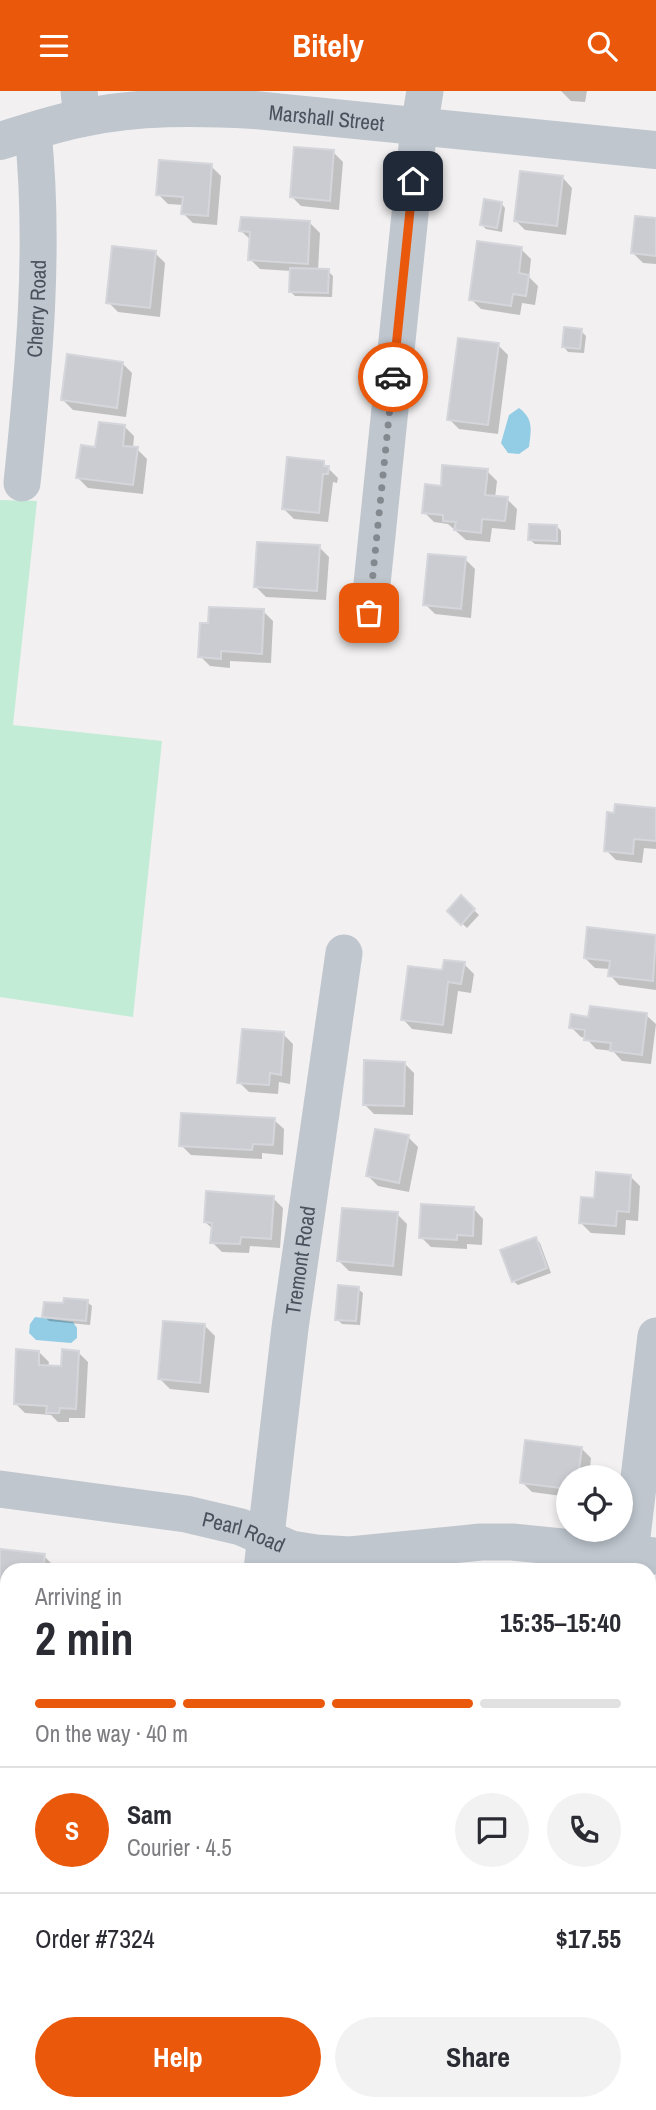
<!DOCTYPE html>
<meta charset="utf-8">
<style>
body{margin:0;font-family:"Archivo Narrow",sans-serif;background:#f2f2f3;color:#2b2b33;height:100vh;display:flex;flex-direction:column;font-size:26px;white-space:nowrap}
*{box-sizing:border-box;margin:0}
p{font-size:23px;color:#7c7c81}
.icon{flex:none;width:38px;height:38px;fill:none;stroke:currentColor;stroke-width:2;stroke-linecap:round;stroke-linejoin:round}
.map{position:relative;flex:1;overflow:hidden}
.sheet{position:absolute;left:0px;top:1472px;width:656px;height:548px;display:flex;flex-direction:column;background:#fff;border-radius:21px 21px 0 0;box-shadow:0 4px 10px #0003}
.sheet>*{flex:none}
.buttons{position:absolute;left:556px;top:1374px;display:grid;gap:14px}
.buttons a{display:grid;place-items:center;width:77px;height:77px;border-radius:50%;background:#fff;box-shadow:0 4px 10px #0003;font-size:35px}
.pin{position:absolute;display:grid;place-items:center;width:60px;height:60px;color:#fff;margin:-30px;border-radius:14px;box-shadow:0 4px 10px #0006}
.courier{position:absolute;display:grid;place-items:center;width:70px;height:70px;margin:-35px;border:5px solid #ea580c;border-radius:50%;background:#fff;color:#222;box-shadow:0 2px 9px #0007}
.head em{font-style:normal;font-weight:700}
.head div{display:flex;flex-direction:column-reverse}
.head{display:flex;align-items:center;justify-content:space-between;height:119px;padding:0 35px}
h1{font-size:46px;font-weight:700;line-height:52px}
.bar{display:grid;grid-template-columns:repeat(4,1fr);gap:10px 7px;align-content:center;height:84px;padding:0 35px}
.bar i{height:9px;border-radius:5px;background:#e1e1e2}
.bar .on{background:#ea580c}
.bar p{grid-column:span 4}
.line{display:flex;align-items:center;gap:18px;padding:0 35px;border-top:2px solid #e1e1e2}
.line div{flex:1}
.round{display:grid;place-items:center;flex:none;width:74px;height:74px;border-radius:37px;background:#f2f2f3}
.button{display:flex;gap:14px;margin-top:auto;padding:14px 35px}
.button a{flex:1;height:80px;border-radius:42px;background:#ea580c;color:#fff;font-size:28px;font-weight:700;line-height:80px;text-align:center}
.button a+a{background:#f2f2f3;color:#2b2b33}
header{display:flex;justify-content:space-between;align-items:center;height:91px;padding:0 35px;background:#ea580c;color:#fff;font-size:32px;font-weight:700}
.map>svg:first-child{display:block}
.green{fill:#c3ecd7}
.water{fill:#93cce5}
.shadow{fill:#0003}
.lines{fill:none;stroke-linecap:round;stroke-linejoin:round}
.stream{stroke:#93cce5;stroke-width:10}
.building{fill:#caccd2;stroke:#d5d6db;stroke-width:2}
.minor{stroke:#bfc6ce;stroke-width:37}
.tertiary{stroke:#bfc6ce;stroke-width:38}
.done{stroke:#848990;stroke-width:7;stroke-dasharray:0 12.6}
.route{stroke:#ea580c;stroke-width:9}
.labels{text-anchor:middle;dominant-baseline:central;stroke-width:6;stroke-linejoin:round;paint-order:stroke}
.street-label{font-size:21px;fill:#49515c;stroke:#fff}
</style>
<header><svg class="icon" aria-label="menu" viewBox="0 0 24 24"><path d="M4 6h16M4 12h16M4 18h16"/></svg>Bitely<svg class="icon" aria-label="search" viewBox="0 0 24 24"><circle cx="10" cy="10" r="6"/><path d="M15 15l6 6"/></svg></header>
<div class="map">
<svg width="656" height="2019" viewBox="0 0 656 2019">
<rect width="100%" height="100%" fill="#f2f0f0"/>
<g class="green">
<path d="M0 409 37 410 13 634 162 650 133 926 0 906Z"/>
<path d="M0 1881 7 1888V2012L122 2013 127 2019H0Z"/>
<path d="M656 1948V2019H375L391 2012H649V1949Z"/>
</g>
<g class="water">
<path d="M519 317C534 328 531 339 529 356L519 363 508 362 501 352 509 324Z"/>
<path d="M35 1226 73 1231 77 1237V1247L71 1252 36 1249 29 1242 30 1233Z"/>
</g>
<g class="shadow">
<path d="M561 0H587L585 11 571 10Z"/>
<path d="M333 61 343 71 339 119 301 115 292 106Z"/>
<path d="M211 75 221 85 217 134 193 132 183 122 184 114 168 113 158 103Z"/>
<path d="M563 87 572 97 566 144 525 139 515 129Z"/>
<path d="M501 112 505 117 502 141 486 138 482 134Z"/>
<path d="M656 128V173L643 172 633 162Z"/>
<path d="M310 132 320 142 318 180H328L333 185 332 206 295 205 290 200 291 180 260 178 250 168 251 149 241 140Z"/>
<path d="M521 158 531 168 529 186 538 195 535 214 522 212 520 224 481 218 471 208Z"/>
<path d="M155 162 165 172 160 226 118 221 108 211Z"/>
<path d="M581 240 586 245 584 262 568 261 564 256Z"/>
<path d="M498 254 508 264 498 343 459 338 449 328Z"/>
<path d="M122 272 132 282 126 326 73 319 63 309Z"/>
<path d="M124 335 134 345 133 358H137L147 368 143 403 88 397 78 387 97 358Z"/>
<path d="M323 372 338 387 337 392 333 391 328 431 294 428 284 418Z"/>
<path d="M487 380 497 390 495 407 507 408 517 418 515 439 492 437 490 451 466 449 448 433 434 431 424 421 442 397Z"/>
<path d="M557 435 561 440V454L535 453 530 449Z"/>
<path d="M319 456 329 466 326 509 266 506 256 496Z"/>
<path d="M465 468 475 478 471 527 435 523 425 513Z"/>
<path d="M263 520 273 530 271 572 230 570V577L210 575 200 565Z"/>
<path d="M656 719V758L644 757 642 772 616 769 606 759Z"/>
<path d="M461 807 479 824 467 837 449 820Z"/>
<path d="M589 838 656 846V899L619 894 610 884V878L595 877 585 867Z"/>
<path d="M464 873 474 883 471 902 458 900 452 943 412 938 403 928 444 881Z"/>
<path d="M646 924 656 933 651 973 622 970 613 960 596 958 586 947 581 946 571 936 590 928Z"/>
<path d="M283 943 293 953 290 993 279 991 278 1003 249 1001 239 991Z"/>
<path d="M404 972 414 982 413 1024 374 1023 364 1013Z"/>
<path d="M274 1029 284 1038 283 1064 262 1062V1068L191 1064 181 1054Z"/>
<path d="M408 1046 418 1056 409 1101 378 1095 368 1085Z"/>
<path d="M630 1085 640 1095 638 1130 626 1129 625 1144 591 1142 581 1132 596 1109Z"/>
<path d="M273 1107 283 1117 280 1157 250 1155 249 1162 222 1161 212 1151 213 1138 205 1131Z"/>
<path d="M474 1118 483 1128 482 1154 467 1153V1158L431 1156 421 1146Z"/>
<path d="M397 1123 407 1133 402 1185 349 1180 339 1170Z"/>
<path d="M536 1148 540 1152 551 1182 518 1194 513 1190Z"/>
<path d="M358 1198 363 1202 360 1234 342 1233 337 1228Z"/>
<path d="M87 1211 92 1215 90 1234 49 1230 44 1225 65 1214Z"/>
<path d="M205 1235 215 1245 209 1302 170 1298 160 1288Z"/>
<path d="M39 1261 49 1271 48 1276 63 1277 78 1261 88 1271 85 1327H69V1331H58L51 1324 25 1322 15 1312Z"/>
<path d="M581 1357 591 1367 589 1386H569V1406L532 1401 522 1391Z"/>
<path d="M0 1460 44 1465 54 1475V1479H7V1508H0Z"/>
<path d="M649 1748 656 1749V1798L649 1797Z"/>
</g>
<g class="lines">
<g class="stream">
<path d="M649 1977H656"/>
<path d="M458 2019 480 2012"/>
</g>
</g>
<g class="building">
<path d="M294 56 334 59 330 110 290 106Z"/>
<path d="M159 69 212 73 208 125 181 123 183 106 156 104Z"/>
<path d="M520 80 563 85 557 135 514 130Z"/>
<path d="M484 108 502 111 497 137 480 134Z"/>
<path d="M635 125 656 127V165L631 162Z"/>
<path d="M241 126 310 130 308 173 248 169 250 141 239 140Z"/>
<path d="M477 150 522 156 519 182 529 184 526 205 513 203 511 215 469 209Z"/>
<path d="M112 155 156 160 150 217 106 212Z"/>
<path d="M290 177 329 178 328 202 289 201Z"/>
<path d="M564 236 582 238 580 258 562 256Z"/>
<path d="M458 247 499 252 488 334 447 329Z"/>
<path d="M67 263 123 271 117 317 61 309Z"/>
<path d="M99 331 125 334 123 355 138 356 133 394 76 387 81 354 95 356Z"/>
<path d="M287 366 324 370V375H329L328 383H323L319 422 282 418Z"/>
<path d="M442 374 488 378 485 404 508 406 505 430 482 428 481 442 454 439 456 431 443 430V424L422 422 425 393 441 395Z"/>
<path d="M529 433 557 434V450L528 449Z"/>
<path d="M257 451 320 454 317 500 254 496Z"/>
<path d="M428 463 466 466 461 518 423 514Z"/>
<path d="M209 516 264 518 262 563 221 560V568L198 566 200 532H208Z"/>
<path d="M615 713 656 717V750L634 748 633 763 604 760 607 721 614 722Z"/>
<path d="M461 804 475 818 461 834 447 820Z"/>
<path d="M587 836 656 844 653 890 608 885 610 870 584 867Z"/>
<path d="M444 869 465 871 461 893 448 891 443 934 401 929 408 875 442 879Z"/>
<path d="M590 915 647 922 642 964 610 960 611 952 584 949 585 939 569 937 571 923 588 926Z"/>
<path d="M242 938 284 941 281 984 270 982 269 994 237 992Z"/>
<path d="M364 969 405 971 404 1015 363 1014Z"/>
<path d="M181 1022 275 1027 273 1054 253 1053 252 1059 179 1055Z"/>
<path d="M375 1038 409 1044 399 1092 366 1085Z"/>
<path d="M596 1081 631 1084 629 1121 617 1120 616 1135 579 1132 581 1106 594 1107Z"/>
<path d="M206 1100 274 1105 271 1148 241 1146 240 1153 210 1152 212 1132 204 1131Z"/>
<path d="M421 1113 474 1116 473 1145 457 1144V1149L419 1147Z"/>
<path d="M342 1117 398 1121 393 1175 337 1170Z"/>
<path d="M536 1146 547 1177 512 1191 500 1159Z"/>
<path d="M338 1194 359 1196 356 1230 335 1229Z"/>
<path d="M64 1207 88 1209 86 1230 42 1226 44 1211 63 1212Z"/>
<path d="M163 1230 205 1233 200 1292 158 1288Z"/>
<path d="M16 1258 39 1260V1274L61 1275 62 1258 79 1260 76 1318 60 1317 59 1322H46L47 1315 14 1313Z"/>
<path d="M525 1349 582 1356 578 1386H569V1398L520 1392Z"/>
<path d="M0 1458 45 1463 43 1479H7V1500H0Z"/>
<path d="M649 1746 656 1747V1790L649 1789Z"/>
</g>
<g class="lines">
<g class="minor">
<path d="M79 0 82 27"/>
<path id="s1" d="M22 392C34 276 45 158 33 41"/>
<path d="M369 522 419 36 425 0"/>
<path id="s2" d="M0 1398 186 1423 241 1436 291 1458 316 1462 350 1464 481 1451H512L656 1465"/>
<path id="s3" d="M262 1479 290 1237 344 862"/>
<path d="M628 1479 656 1245"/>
</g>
<path class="tertiary" id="s4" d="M0 50C27 42 55 32 83 27 139 15 197 16 254 19L656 59"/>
</g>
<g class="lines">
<path class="done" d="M369 522 393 286"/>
<path class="route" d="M393 286 413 90"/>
</g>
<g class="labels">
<g class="street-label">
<text stroke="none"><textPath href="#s4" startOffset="331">Marshall Street</textPath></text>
<text stroke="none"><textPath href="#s1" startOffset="175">Cherry Road</textPath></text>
<text stroke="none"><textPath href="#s3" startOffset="312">Tremont Road</textPath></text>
<text stroke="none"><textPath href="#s2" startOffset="248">Pearl Road</textPath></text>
</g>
</g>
</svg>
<div class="buttons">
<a><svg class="icon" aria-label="locate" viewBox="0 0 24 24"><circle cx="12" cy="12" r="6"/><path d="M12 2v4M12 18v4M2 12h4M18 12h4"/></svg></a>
</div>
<div class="pin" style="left:369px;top:522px;background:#ea580c"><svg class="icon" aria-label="bag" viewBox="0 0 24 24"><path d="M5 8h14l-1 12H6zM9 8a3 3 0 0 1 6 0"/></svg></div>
<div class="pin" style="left:413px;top:90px;background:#1f2937"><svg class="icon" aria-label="home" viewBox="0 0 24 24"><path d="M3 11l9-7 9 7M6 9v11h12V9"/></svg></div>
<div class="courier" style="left:393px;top:286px"><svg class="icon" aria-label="car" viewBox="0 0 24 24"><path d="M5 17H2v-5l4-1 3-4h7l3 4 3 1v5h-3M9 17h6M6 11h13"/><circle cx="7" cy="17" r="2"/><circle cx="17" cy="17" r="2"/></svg></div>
<section class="sheet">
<div class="head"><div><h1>2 min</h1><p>Arriving in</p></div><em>15:35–15:40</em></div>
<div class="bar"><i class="on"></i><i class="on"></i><i class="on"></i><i></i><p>On the way · 40 m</p></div>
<div class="line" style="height:126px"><b class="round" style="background:#ea580c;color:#fff">S</b><div><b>Sam</b><p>Courier · 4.5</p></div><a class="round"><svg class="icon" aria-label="chat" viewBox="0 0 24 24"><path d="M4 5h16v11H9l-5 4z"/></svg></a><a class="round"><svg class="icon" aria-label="phone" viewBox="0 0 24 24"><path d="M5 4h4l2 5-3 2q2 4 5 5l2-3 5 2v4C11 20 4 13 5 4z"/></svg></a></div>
<div class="line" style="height:91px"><div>Order #7324</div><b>$17.55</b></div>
<div class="button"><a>Help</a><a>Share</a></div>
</section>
</div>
